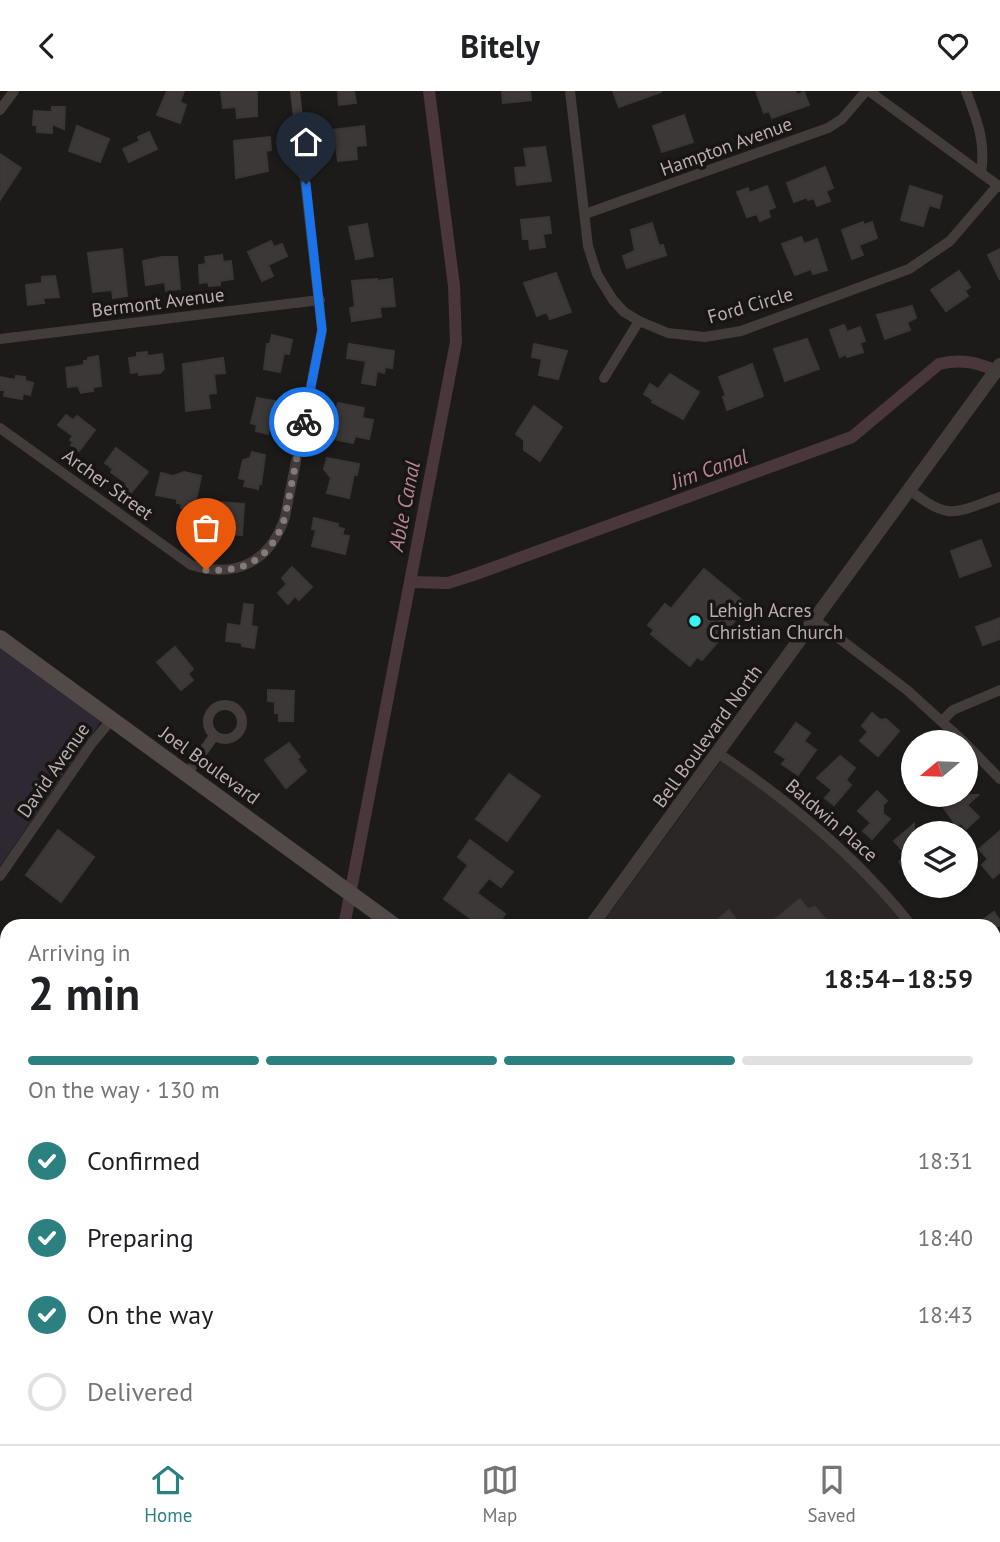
<!DOCTYPE html>
<meta charset="utf-8">
<style>
body{margin:0;font-family:"PT Sans",sans-serif;background:#f6f6f6;color:#202124;height:100vh;display:flex;flex-direction:column;font-size:26px;white-space:nowrap}
*{box-sizing:border-box;margin:0}
p{font-size:23px;color:#757577}
.icon{flex:none;width:38px;height:38px;fill:none;stroke:currentColor;stroke-width:2;stroke-linecap:round;stroke-linejoin:round}
.map{position:relative;flex:1;overflow:hidden}
.details{position:absolute;left:0px;top:828px;width:1001px;height:527px;display:flex;flex-direction:column;background:#fff;border-radius:21px 21px 0 0;box-shadow:0 2px 5px #0004}
.details>*{flex:none}
.needle{width:46px;rotate:251deg}
.controls{position:absolute;left:901px;top:639px;display:grid;gap:14px}
.controls a{display:grid;place-items:center;width:77px;height:77px;border-radius:50%;background:#fff;box-shadow:0 2px 5px #0004;font-size:35px}
.pin{position:absolute;display:grid;place-items:center;width:60px;height:60px;color:#fff;margin:-72px -30px;border-radius:50% 50% 50% 0;rotate:-45deg;box-shadow:0 0 7px #0007}
.pin .icon{rotate:45deg}
.courier{position:absolute;display:grid;place-items:center;width:70px;height:70px;margin:-35px;border:5px solid #1a73e8;border-radius:50%;background:#fff;color:#222;box-shadow:0 2px 9px #0007}
.overview em{font-style:normal;font-weight:600}
.overview div{display:flex;flex-direction:column-reverse}
.overview{display:flex;align-items:center;justify-content:space-between;height:119px;padding:0 28px}
h1{font-size:46px;font-weight:600;line-height:52px}
.bar{display:grid;grid-template-columns:repeat(4,1fr);gap:10px 7px;align-content:center;height:84px;padding:0 28px}
.bar i{height:9px;border-radius:5px;background:#e0e0e0}
.bar .active{background:#2c8080}
.bar p{grid-column:span 4}
ol{padding:0 28px;list-style:none}
li{display:flex;align-items:center;gap:21px;height:77px}
li p{margin-inline-start:auto}
li .icon{padding:7px;border-radius:50%;background:#2c8080;color:#fff;stroke-width:4}
li:last-child{color:#757577}
li i{width:38px;height:38px;border:4px solid #e0e0e0;border-radius:50%}
header{display:flex;justify-content:space-between;align-items:center;height:91px;padding:0 28px;background:#fff;font-size:32px;font-weight:600}
.tabs{display:flex;justify-content:space-around;align-items:center;height:98px;border-top:2px solid #e0e0e0;background:#fff;font-size:19px;color:#757577}
.tabs a{display:grid;justify-items:center;gap:4px}
.tabs .active{color:#2c8080}
.map>svg:first-child{display:block}
.built{fill:#2a2726}
.green{fill:#2d2832}
.lines{fill:none;stroke-linecap:round;stroke-linejoin:round}
.stream{stroke:#4a373b;stroke-width:3.5}
.canal{stroke:#4a373b;stroke-width:12}
.building{fill:#3c3837;stroke:#393634;stroke-width:2}
.minor{stroke:#423c3b;stroke-width:10}
.tertiary{stroke:#423c3b;stroke-width:14}
.secondary{stroke:#524a49;stroke-width:16}
.done{stroke:#847a7a;stroke-width:7;stroke-dasharray:0 12.6}
.route{stroke:#1a73e8;stroke-width:9}
.poi-dot{fill:#3bf4f0;stroke:#181615;stroke-width:2.5}
.labels{text-anchor:middle;dominant-baseline:central;stroke-width:7;stroke-linejoin:round;paint-order:stroke}
.street-label{font-size:19px;fill:#bcadad;stroke:#181615}
.poi-label{font-size:19px;fill:#bcadad;stroke:#181615;text-anchor:start}
.water-label{font-size:21px;font-style:italic;fill:#b7848f;stroke:#181615}
</style>
<header><svg class="icon" aria-label="back" viewBox="0 0 24 24"><path d="M15 5l-7 7 7 7"/></svg>Bitely<svg class="icon" aria-label="heart" viewBox="0 0 24 24"><path d="M12 20l-8-8c-3-5 5-10 8-4 3-6 11-1 8 4z"/></svg></header>
<div class="map">
<svg width="1000" height="1353" viewBox="0 0 1000 1353">
<rect width="100%" height="100%" fill="#1d1b1a"/>
<g class="built">
<path d="M727 662 858 767 918 835H600Z"/>
<path d="M994 955 1000 968V1046L994 1048Z"/>
</g>
<g class="green">
<path d="M0 555 102 629 0 775Z"/>
<path d="M0 867 7 872V1310L0 1314Z"/>
</g>
<g class="lines">
<path class="stream" d="M0 1030 7 1035"/>
<g class="canal">
<path d="M410 491 448 492 473 484 852 346 939 273C963 267 978 272 1000 281"/>
<path d="M344 835 456 251 454 195 429 0"/>
<path d="M239 1353 240 1348"/>
</g>
</g>
<g class="building">
<path d="M167 0H184L180 11 186 14 180 32 157 24Z"/>
<path d="M221 0H257V25L237 27 236 16 223 17Z"/>
<path d="M338 0H354L356 12 339 14Z"/>
<path d="M502 0H530L531 9 503 12Z"/>
<path d="M613 0H661V1L619 16Z"/>
<path d="M756 0H795L797 4 804 1 809 14 772 27 769 20 764 22Z"/>
<path d="M52 16H65L64 38 52 33V42L37 41V34H33L34 20 52 21Z"/>
<path d="M684 24 693 51 662 61 653 35Z"/>
<path d="M77 35 109 48 100 71 69 60Z"/>
<path d="M364 35 366 54 356 55 357 68 338 70 336 54H332L330 39Z"/>
<path d="M149 41 157 58 129 71 123 58 140 50 138 46Z"/>
<path d="M270 46 271 59 266 60 268 80 236 87 234 50Z"/>
<path d="M545 56 551 90 517 94 515 77 527 76 524 58Z"/>
<path d="M0 63 21 77 0 109Z"/>
<path d="M825 76 833 97 826 100 830 110 817 115 814 107 808 109 807 106 794 111 787 92Z"/>
<path d="M767 95 775 116 768 119 770 126 760 130 757 123 747 126 737 101 748 97 749 102Z"/>
<path d="M910 95 942 105 939 117 929 114 923 135 901 129Z"/>
<path d="M549 126 551 142 543 143 545 156 530 158 529 148H523L521 129Z"/>
<path d="M863 131 864 134 872 131 877 147 859 154 863 164 852 168 842 139Z"/>
<path d="M652 132 659 155 663 154 666 164 627 177 623 165 635 160 631 139Z"/>
<path d="M367 133 373 165 356 168 349 136Z"/>
<path d="M801 146 804 153 817 148 827 179 813 183 811 178 795 184 782 153Z"/>
<path d="M271 150 274 156 282 153 287 165 268 174 273 185 262 190 248 161Z"/>
<path d="M122 158 127 205 113 207 112 199 93 201 88 162Z"/>
<path d="M1000 158V189L988 164Z"/>
<path d="M222 164 223 171 231 170 233 188 220 190V194L209 195 208 191 200 192 199 174 206 173 205 166Z"/>
<path d="M162 166H177L180 198 166 200 165 191 146 194 143 170Z"/>
<path d="M959 180 970 196 965 200 968 205 946 220 931 199Z"/>
<path d="M556 182 571 221 550 228 547 221 537 225 524 192Z"/>
<path d="M55 185 59 206 43 207 44 212 28 214 26 194 42 192V186Z"/>
<path d="M377 188V190L392 188 395 215 380 216 381 226 352 230 350 217 355 216 352 190Z"/>
<path d="M912 215 916 227 907 231 910 239 885 248 877 224Z"/>
<path d="M844 234 847 241 860 236 865 250 860 252 863 261 847 266 846 263 840 266 830 239Z"/>
<path d="M272 244 292 249 289 263 284 262 280 281 264 278 267 253H270Z"/>
<path d="M807 248 819 278 785 290 774 258Z"/>
<path d="M349 253 394 260 392 277 385 276 384 282 377 280 375 294 362 292 366 270 347 267Z"/>
<path d="M534 253 567 260 558 288 539 284 542 268 532 266Z"/>
<path d="M147 261V265L162 263 164 278 160 282 139 284V281L131 282 129 267 137 266V262Z"/>
<path d="M98 265 101 295 93 296V300L81 302 78 295 68 296 66 277 84 274V270H88V267Z"/>
<path d="M223 267 225 282 214 283 216 302 208 303 210 317 186 320 183 273Z"/>
<path d="M752 273 763 305 727 319 723 306 726 305 719 286Z"/>
<path d="M670 283 699 301 683 328 652 311 653 309 644 303 650 293 658 298Z"/>
<path d="M16 285 25 286V290L33 292 30 304 23 302 22 308 4 305 5 299H0V286L15 289Z"/>
<path d="M257 307 275 310 273 318 277 319 275 329 271 328 268 343 256 340 257 334 251 332Z"/>
<path d="M338 312 364 317 362 327 373 329 369 348 355 345 353 352 329 347Z"/>
<path d="M534 315 562 336 540 370 524 359V349L516 343Z"/>
<path d="M66 324 73 329 77 325 95 339 79 360 71 354 73 351 70 349 73 345 58 334Z"/>
<path d="M116 357 148 381 130 403 122 397 126 392 111 381 113 378 105 372Z"/>
<path d="M252 361 265 364 261 393 259 392 258 398 244 395 246 389 239 387 243 369 250 367Z"/>
<path d="M327 367 359 373 357 384 354 383 349 407 327 402 331 387 324 378Z"/>
<path d="M184 381 201 385 194 419 181 417 182 413 177 412V408L156 404 161 382 173 385Z"/>
<path d="M218 411 244 413 242 444 223 443V447L219 446V450L207 449 210 419H217Z"/>
<path d="M314 427 338 433 337 436 344 438 342 444 349 445 345 463 312 455 316 439 312 438Z"/>
<path d="M981 449 991 475 960 486 951 460Z"/>
<path d="M292 476 312 496 299 509 295 505 288 513 278 502 287 493 282 487Z"/>
<path d="M704 478 743 510 735 519 740 523 727 540 702 569 697 566 690 575 651 543 654 539 648 534 665 513 671 518Z"/>
<path d="M244 513 253 514 251 535 257 536 254 557 242 555V552L226 550 228 533 241 535Z"/>
<path d="M1000 527V548L983 554 976 536Z"/>
<path d="M175 556 193 578 188 583 193 589 181 599 157 571Z"/>
<path d="M268 599 294 600 293 630H279V622H275V611L268 610Z"/>
<path d="M872 622 880 629 886 628 899 640 878 665 860 650 868 641 862 635Z"/>
<path d="M796 632 810 642 804 650 816 659 798 684 782 673 786 668 775 661Z"/>
<path d="M289 652 300 666 297 668 306 680 286 697 265 669Z"/>
<path d="M840 665 855 677 846 689 851 694 834 714 825 707 832 699 817 687Z"/>
<path d="M509 683 540 705 507 750 476 728Z"/>
<path d="M877 700 887 710 883 714V723L890 728 872 748 863 740 871 732 858 720Z"/>
<path d="M956 704H978L967 714 979 726 966 738 961 732 957 735 943 716Z"/>
<path d="M914 733V777L907 781 899 771 905 766 902 763 904 761 894 750Z"/>
<path d="M58 739 94 766 61 811 26 784Z"/>
<path d="M1000 740V781L993 787 982 774 988 768 979 758Z"/>
<path d="M470 749 513 781 501 796 489 787 477 802 505 823 497 835H481L444 808 468 774 458 766Z"/>
<path d="M800 808 808 818 815 816 831 835H767Z"/>
<path d="M729 819 741 835H710Z"/>
<path d="M994 821 1000 830V835H975Z"/>
</g>
<g class="lines">
<g class="minor">
<path d="M570 0 588 155 597 183 613 209 624 221 639 230 668 242 705 246 741 240 909 178 950 150 998 94"/>
<path d="M869 0 1000 96"/>
<path d="M966 0C977 29 986 50 981 82"/>
<path d="M0 19 14 0"/>
<path d="M585 123 828 37 842 28 866 0"/>
<path d="M0 248 320 209"/>
<path d="M604 287 639 230"/>
<path d="M0 337 191 474C236 488 270 471 285 426L322 239 295 0"/>
<path d="M910 399C949 431 956 421 1000 406"/>
<path d="M815 529 907 599 964 651"/>
<circle cx="225" cy="631" r="17"/>
<path d="M942 630 953 619 1000 599"/>
<path d="M966 653 1000 688"/>
<path d="M718 662C791 711 857 766 912 835"/>
<path d="M187 683 214 645"/>
<path d="M0 785 92 652 112 628"/>
<path d="M994 963 1000 975"/>
<path d="M994 1052 1000 1050"/>
<path d="M994 1296 1000 1294"/>
<path d="M126 1348 125 1352 139 1348"/>
<path d="M444 1348 461 1353"/>
<path d="M624 1348 626 1353"/>
<path d="M376 1353 377 1348"/>
<path d="M829 1353 845 1348"/>
</g>
<path class="tertiary" d="M591 835 1000 274"/>
<g class="secondary">
<path d="M0 547 395 835"/>
<path d="M787 1348 789 1353"/>
</g>
</g>
<g class="lines">
<path class="done" d="M206 479C247 482 272 466 285 426L304 331"/>
<path class="route" d="M304 331 322 239 306 93"/>
</g>
<circle class="poi-dot" cx="695" cy="530" r="7"/>
<g class="labels">
<g class="street-label">
<text transform="translate(726 55) rotate(-20)">Hampton Avenue</text>
<text transform="translate(158 211) rotate(-7)">Bermont Avenue</text>
<text transform="translate(750 214) rotate(-16)">Ford Circle</text>
<text transform="translate(108 393) rotate(36)">Archer Street</text>
<text transform="translate(707 645) rotate(-54)">Bell Boulevard North</text>
<text transform="translate(210 674) rotate(36)">Joel Boulevard</text>
<text transform="translate(53 679) rotate(-55)">David Avenue</text>
<text transform="translate(832 729) rotate(41)">Baldwin Place</text>
</g>
<g class="poi-label">
<text x="709" y="519">Lehigh Acres<tspan x="709" dy="22">Christian Church</tspan></text>
</g>
<g class="water-label">
<text transform="translate(709 378) rotate(-20)">Jim Canal</text>
<text transform="translate(404 415) rotate(-79)">Able Canal</text>
</g>
</g>
</svg>
<div class="controls">
<a><svg class="needle" viewBox="-14 -14 28 28"><path d="M0-13l5 13h-10z" fill="#e53935"/><path d="M0 13l5-13h-10z" fill="#757577"/></svg></a>
<a><svg class="icon" aria-label="layers" viewBox="0 0 24 24"><path d="M12 4l9 5-9 5-9-5zM3 14l9 5 9-5"/></svg></a>
</div>
<div class="pin" style="left:206px;top:479px;background:#ea580c"><svg class="icon" aria-label="bag" viewBox="0 0 24 24"><path d="M5 8h14l-1 12H6zM9 8a3 3 0 0 1 6 0"/></svg></div>
<div class="pin" style="left:306px;top:93px;background:#1f2937"><svg class="icon" aria-label="home" viewBox="0 0 24 24"><path d="M3 11l9-7 9 7M6 9v11h12V9"/></svg></div>
<div class="courier" style="left:304px;top:331px"><svg class="icon" aria-label="bike" viewBox="0 0 24 24"><circle cx="6" cy="16" r="4"/><circle cx="18" cy="16" r="4"/><path d="M6 16l4-8h5l3 8M10 8l3 8H6M13 5h3"/></svg></div>
<section class="details">
<div class="overview"><div><h1>2 min</h1><p>Arriving in</p></div><em>18:54–18:59</em></div>
<div class="bar"><i class="active"></i><i class="active"></i><i class="active"></i><i></i><p>On the way · 130 m</p></div>
<ol>
<li><svg class="icon" aria-label="check" viewBox="0 0 24 24"><path d="M5 12l5 5 9-10"/></svg>Confirmed<p>18:31</p></li>
<li><svg class="icon" aria-label="check" viewBox="0 0 24 24"><path d="M5 12l5 5 9-10"/></svg>Preparing<p>18:40</p></li>
<li><svg class="icon" aria-label="check" viewBox="0 0 24 24"><path d="M5 12l5 5 9-10"/></svg>On the way<p>18:43</p></li>
<li><i></i>Delivered</li>
</ol>
</section>
</div>
<nav class="tabs">
<a class="active"><svg class="icon" aria-label="home" viewBox="0 0 24 24"><path d="M3 11l9-7 9 7M6 9v11h12V9"/></svg>Home</a>
<a><svg class="icon" aria-label="map" viewBox="0 0 24 24"><path d="M3 6l6-2 6 2 6-2v14l-6 2-6-2-6 2zM9 4v14M15 6v14"/></svg>Map</a>
<a><svg class="icon" aria-label="saved" viewBox="0 0 24 24"><path d="M7 4h10v16l-5-4-5 4z"/></svg>Saved</a>
</nav>
